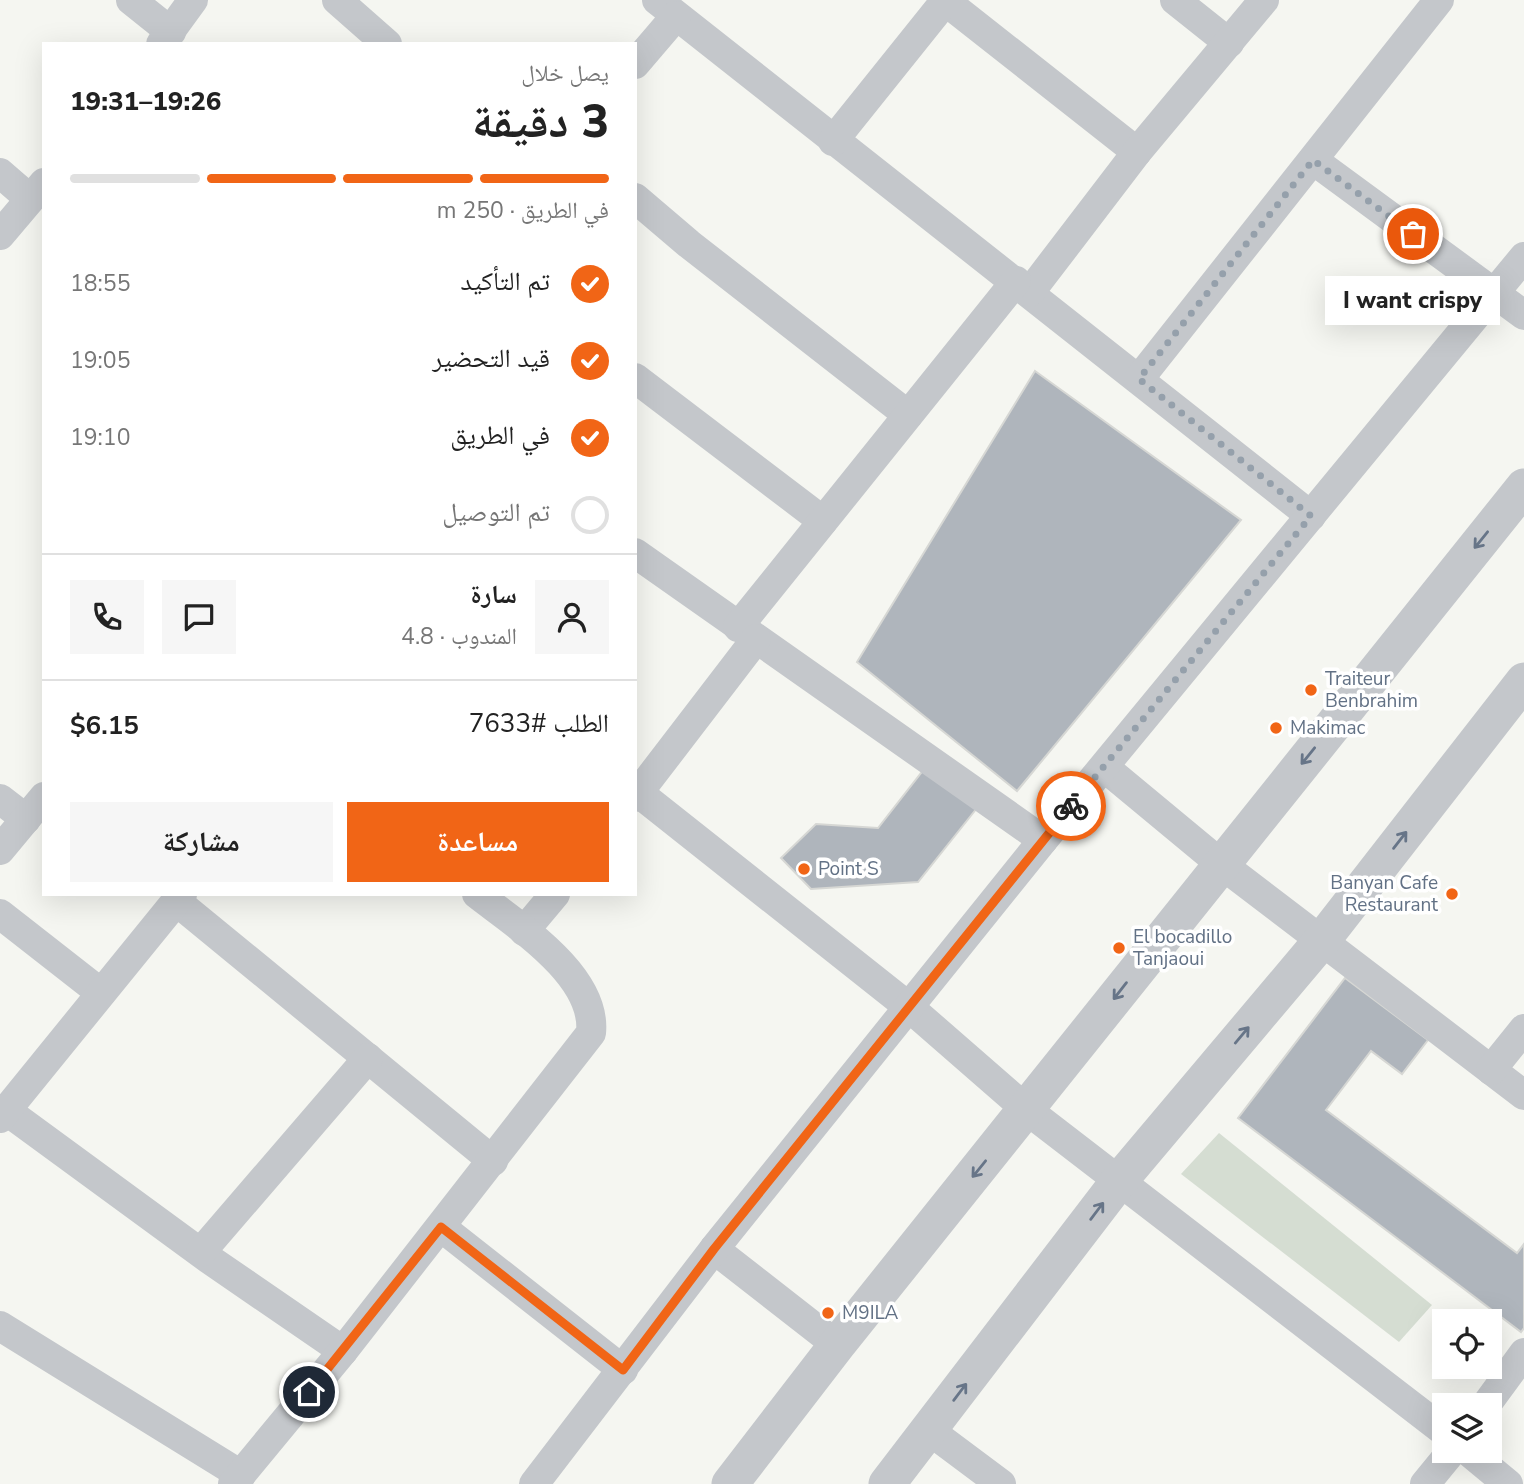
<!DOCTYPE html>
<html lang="ar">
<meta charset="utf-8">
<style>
body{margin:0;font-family:"Nunito Sans","Noto Naskh Arabic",sans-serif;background:#f6f6f6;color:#222;direction:rtl;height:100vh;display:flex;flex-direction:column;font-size:26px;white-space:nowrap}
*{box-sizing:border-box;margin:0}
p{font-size:23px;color:#767676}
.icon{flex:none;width:38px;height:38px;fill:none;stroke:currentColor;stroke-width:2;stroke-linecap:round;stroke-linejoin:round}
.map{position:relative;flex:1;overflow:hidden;direction:ltr}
.side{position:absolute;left:42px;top:42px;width:595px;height:854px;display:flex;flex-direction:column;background:#fff;border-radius:0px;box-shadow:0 7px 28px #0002;direction:rtl}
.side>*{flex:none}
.controls{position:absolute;left:1432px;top:1309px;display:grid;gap:14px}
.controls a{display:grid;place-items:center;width:70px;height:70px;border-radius:0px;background:#fff;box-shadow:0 7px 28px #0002;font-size:35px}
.pin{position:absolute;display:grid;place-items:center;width:60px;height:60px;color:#fff;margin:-30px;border:4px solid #fff;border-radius:50%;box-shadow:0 2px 7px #0007}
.courier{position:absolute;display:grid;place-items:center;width:70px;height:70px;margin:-35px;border:5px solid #f16516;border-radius:50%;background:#fff;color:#222;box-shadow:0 2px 9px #0007}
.bubble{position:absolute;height:49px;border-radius:0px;background:#fff;box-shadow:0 7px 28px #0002;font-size:23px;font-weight:800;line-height:49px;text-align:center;direction:rtl}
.overview em{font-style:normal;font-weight:800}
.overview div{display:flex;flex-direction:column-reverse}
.overview{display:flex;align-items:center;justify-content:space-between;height:119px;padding:0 28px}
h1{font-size:46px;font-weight:800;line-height:52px}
.bar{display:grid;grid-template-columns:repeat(4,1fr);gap:10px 7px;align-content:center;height:84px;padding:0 28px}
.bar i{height:9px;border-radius:5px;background:#e0e0e0}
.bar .active{background:#f16516}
.bar p{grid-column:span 4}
.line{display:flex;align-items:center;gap:18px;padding:0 28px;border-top:2px solid #e0e0e0}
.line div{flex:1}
.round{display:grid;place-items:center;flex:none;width:74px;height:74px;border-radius:0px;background:#f6f6f6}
ol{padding:0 28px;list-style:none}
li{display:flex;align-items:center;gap:21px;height:77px}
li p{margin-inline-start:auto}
li .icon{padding:7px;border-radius:50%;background:#f16516;color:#fff;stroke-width:4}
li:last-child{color:#767676}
li i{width:38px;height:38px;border:4px solid #e0e0e0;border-radius:50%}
.action{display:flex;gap:14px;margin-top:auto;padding:14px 28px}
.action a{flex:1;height:80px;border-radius:0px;background:#f16516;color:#fff;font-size:28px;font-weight:800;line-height:80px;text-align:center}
.action a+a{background:#f6f6f6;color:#222}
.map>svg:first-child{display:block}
.green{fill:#d5ddd2}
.building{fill:#afb5bc;stroke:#d6d7d4;stroke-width:2}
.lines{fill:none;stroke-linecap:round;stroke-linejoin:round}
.minor{stroke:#c4c7cb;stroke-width:30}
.tertiary{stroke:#c4c7cb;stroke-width:37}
.oneway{stroke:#677588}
.done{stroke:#95a0ab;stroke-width:7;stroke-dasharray:0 12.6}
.route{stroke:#f16516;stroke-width:9}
.poi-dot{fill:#f16516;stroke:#fff;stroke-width:2.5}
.labels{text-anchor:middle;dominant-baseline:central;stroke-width:7;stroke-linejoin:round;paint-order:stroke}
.poi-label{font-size:19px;fill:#627185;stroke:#fff;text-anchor:start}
</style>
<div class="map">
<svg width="1524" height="1484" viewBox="0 0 1524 1484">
<rect width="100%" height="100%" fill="#f5f6f1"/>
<path class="green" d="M1219 1133 1432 1305 1399 1342 1181 1174Z"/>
<g class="building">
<path d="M1035 371 1241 520 1017 791 857 662Z"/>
<path d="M925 768 977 808 918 882 811 889 781 858 816 824 878 828Z"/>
<path d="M1345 978 1428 1040 1402 1074 1371 1051 1326 1110 1517 1253 1524 1244V1328L1521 1332 1238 1118Z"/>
</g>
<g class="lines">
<g class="minor">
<path d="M131 0 171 32"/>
<path d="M337 0 387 44"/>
<path d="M657 0 1311 516"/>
<path d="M944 0 1137 152"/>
<path d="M1175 0 1229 43"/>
<path d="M161 44 193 0"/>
<path d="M635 64 676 16"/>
<path d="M833 141 946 0"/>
<path d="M1313 160 1524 315"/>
<path d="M0 173 30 199"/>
<path d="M635 198 689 244 908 415"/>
<path d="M0 235 44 183"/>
<path d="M1030 292 1137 152 1264 0"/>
<path d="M635 378 823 521"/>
<path d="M1139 379 1439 0"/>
<path d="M635 553 1043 840"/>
<path d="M738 627 1016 281"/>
<path d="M1104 767 1221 864 1524 1095"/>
<path d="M635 790 910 1008 1027 1110 1444 1431"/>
<path d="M635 797 756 639"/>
<path d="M0 799 26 819"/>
<path d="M0 850 44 797"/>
<path d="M176 901 493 1161"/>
<path d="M0 914 101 993"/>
<path d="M524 931 555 894"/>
<path d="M1491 1070 1524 1029"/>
<path d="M7 1111 209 1259 343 1351"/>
<path d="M0 1118 182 894"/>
<path d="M441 1227 623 1370"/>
<path d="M714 1249 837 1345"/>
<path d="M201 1252 368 1058"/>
<path d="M0 1326 241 1475"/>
<path d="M1486 1405 1524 1353"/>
<path d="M930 1431 1001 1484"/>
<path d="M1468 1451 1508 1484"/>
<path d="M233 1484 343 1351 591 1033C597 976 518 926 477 894"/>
<path d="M534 1484 714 1249 1043 840 1524 257"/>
<path d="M1425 1484 1452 1451"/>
</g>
<g class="tertiary">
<path d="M730 1484 837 1345 1524 487"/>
<path d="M887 1484 1119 1181 1323 939 1524 681"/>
</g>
</g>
<defs><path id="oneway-shaft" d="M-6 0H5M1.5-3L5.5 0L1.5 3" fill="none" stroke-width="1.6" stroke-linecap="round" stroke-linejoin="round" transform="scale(1.75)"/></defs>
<g class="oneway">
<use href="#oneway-shaft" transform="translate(1481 540) rotate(129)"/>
<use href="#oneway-shaft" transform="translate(1308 756) rotate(129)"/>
<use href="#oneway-shaft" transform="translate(1400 840) rotate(-52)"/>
<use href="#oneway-shaft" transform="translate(1120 991) rotate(128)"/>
<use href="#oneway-shaft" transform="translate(1242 1035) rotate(-50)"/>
<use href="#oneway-shaft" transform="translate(979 1169) rotate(129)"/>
<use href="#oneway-shaft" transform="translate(1097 1211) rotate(-53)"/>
<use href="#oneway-shaft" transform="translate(960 1392) rotate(-53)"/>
</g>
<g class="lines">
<path class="done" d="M1071 806 1311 516 1139 379 1313 160 1413 234"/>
<path class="route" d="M309 1392 441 1227 623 1370 714 1249 1071 806"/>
</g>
<g class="poi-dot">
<circle cx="1311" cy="690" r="7"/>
<circle cx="1276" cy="728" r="7"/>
<circle cx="804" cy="869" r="7"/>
<circle cx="1452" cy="894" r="7"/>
<circle cx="1119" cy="948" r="7"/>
<circle cx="828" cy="1313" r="7"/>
</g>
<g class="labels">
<g class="poi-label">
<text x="1325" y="679">Traiteur<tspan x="1325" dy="22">Benbrahim</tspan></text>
<text x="1290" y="728">Makimac</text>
<text x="818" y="869">Point S</text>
<text x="1438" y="883" text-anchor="end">Banyan Cafe<tspan x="1438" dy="22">Restaurant</tspan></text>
<text x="1133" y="937">El bocadillo<tspan x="1133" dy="22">Tanjaoui</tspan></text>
<text x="842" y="1313">M9ILA</text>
</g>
</g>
</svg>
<div class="controls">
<a><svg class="icon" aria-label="locate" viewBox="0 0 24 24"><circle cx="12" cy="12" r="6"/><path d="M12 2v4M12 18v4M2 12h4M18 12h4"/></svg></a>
<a><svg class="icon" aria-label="layers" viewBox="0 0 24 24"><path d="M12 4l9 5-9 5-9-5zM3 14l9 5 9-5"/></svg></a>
</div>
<div class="pin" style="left:1413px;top:234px;background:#ea580c"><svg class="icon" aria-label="bag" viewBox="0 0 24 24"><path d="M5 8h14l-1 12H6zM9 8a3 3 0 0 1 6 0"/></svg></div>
<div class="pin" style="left:309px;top:1392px;background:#1f2937"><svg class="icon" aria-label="home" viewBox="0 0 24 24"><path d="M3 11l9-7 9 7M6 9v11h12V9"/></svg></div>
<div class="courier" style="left:1071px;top:806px"><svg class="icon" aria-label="bike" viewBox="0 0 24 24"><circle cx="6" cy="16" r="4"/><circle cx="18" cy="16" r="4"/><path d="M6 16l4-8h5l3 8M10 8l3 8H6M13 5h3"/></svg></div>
<div class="bubble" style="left:1325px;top:276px;width:175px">I want crispy</div>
<section class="side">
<div class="overview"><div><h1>3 دقيقة</h1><p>يصل خلال</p></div><em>19:26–19:31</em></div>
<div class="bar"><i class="active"></i><i class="active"></i><i class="active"></i><i></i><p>في الطريق · 250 m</p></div>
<ol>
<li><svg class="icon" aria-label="check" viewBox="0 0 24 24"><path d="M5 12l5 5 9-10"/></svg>تم التأكيد<p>18:55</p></li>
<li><svg class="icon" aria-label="check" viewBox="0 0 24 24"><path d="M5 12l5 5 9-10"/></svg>قيد التحضير<p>19:05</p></li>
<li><svg class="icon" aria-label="check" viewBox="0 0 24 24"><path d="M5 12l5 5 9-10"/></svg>في الطريق<p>19:10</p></li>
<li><i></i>تم التوصيل</li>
</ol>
<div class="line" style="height:126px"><a class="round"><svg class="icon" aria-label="person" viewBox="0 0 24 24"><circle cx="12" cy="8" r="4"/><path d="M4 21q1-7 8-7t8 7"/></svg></a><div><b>سارة</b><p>المندوب · 4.8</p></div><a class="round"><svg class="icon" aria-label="chat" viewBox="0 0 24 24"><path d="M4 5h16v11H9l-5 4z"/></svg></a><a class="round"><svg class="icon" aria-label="phone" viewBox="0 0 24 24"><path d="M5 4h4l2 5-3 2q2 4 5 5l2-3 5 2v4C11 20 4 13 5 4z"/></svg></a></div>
<div class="line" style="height:91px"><div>الطلب #7633</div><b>$6.15</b></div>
<div class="action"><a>مساعدة</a><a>مشاركة</a></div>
</section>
</div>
